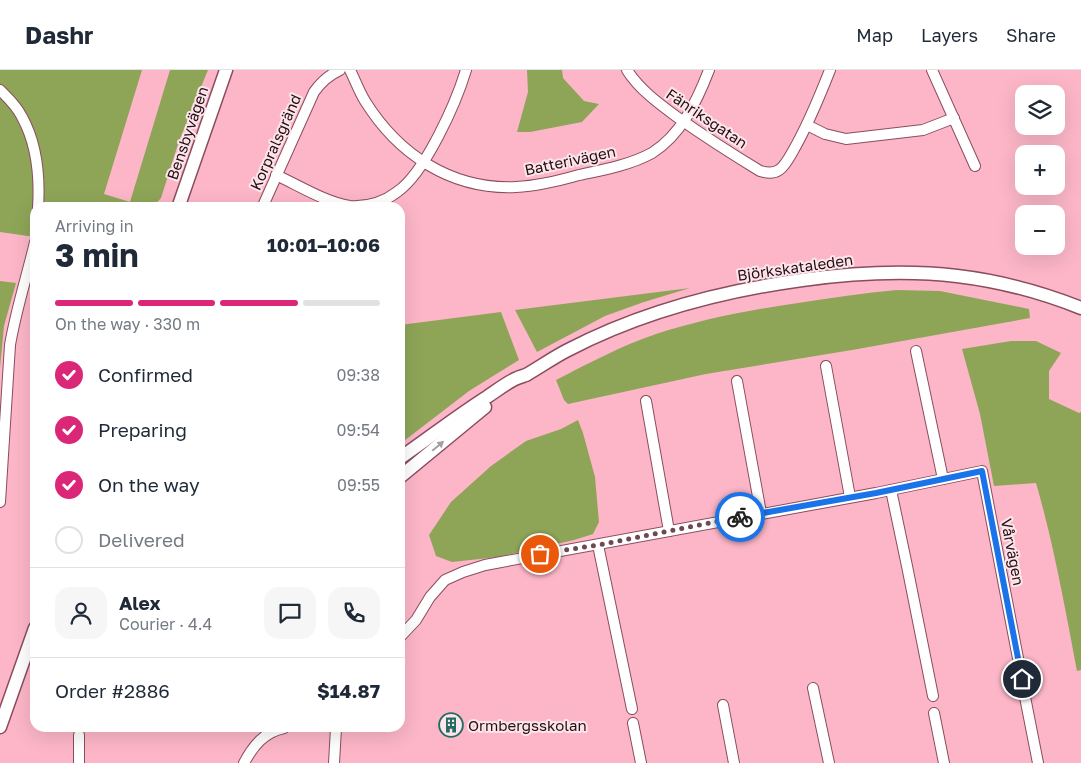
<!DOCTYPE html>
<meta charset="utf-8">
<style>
body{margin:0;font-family:"Golos Text",sans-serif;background:#f6f6f7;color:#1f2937;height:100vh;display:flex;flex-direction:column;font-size:19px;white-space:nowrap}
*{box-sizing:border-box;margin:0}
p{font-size:16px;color:#747a83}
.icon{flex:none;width:28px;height:28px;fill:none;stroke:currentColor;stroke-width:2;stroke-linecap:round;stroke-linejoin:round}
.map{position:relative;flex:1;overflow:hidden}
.side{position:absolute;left:30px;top:132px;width:375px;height:530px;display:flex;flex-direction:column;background:#fff;border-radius:15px;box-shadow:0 5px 20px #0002}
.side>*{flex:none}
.controls{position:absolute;left:1015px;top:15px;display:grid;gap:10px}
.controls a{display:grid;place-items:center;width:50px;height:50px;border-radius:10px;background:#fff;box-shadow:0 5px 20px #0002;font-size:25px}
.pin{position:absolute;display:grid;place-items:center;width:42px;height:42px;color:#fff;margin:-21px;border:2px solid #fff;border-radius:50%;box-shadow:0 1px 5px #0007}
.courier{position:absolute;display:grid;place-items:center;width:50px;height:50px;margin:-25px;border:4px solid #1a73e8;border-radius:50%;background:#fff;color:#222;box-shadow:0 1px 6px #0007}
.head em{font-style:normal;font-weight:700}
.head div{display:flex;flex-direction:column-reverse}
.head{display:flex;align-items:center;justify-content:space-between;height:85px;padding:0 25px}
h1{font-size:32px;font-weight:700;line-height:38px}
.bar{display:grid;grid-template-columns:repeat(4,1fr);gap:8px 5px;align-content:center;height:60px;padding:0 25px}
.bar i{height:6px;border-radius:4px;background:#e0e1e3}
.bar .selected{background:#db2777}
.bar p{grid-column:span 4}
.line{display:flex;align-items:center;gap:12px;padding:0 25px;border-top:1px solid #e0e1e3}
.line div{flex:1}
.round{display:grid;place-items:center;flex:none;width:52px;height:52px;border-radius:15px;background:#f6f6f7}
ol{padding:0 25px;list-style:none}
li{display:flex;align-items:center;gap:15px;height:55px}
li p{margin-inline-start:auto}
li .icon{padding:5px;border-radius:50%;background:#db2777;color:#fff;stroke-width:4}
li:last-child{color:#747a83}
li i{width:28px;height:28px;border:2px solid #e0e1e3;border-radius:50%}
header{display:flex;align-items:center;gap:30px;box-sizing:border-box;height:70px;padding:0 25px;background:#fff;border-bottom:1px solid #e0e1e3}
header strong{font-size:24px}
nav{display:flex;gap:28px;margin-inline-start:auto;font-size:18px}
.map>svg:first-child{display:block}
.forest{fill:#8ea558}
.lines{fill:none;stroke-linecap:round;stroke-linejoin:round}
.minor-casing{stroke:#8a4d5e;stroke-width:12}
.major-casing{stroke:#8a4d5e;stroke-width:15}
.minor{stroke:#fff;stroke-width:10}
.major{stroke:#fff;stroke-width:12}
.oneway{fill:#a89ea1}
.done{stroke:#704853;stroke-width:5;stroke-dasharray:0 9}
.route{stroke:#1a73e8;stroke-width:6}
.labels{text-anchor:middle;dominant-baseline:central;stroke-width:4;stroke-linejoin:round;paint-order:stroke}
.street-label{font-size:15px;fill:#250d14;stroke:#fde6eb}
.poi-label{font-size:15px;fill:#250d14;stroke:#fde6eb;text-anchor:start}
</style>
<header>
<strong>Dashr</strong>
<nav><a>Map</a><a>Layers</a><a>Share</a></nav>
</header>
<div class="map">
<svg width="1081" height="693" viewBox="0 0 1081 693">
<rect width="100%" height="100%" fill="#fcb6c7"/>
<g class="forest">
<path d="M0 0H142L104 124 130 132 170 0H208L179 71 161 128 153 137 35 138V167L0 162Z"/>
<path d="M527 0H562L563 8 584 31 599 34 582 52 530 62H517L528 22Z"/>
<path d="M0 211 16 213 4 256 0 298Z"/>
<path d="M690 218 644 232 605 246 537 282 515 240Z"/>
<path d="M897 220 940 221 1029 239 1030 248 852 280 706 304 568 334 564 330 556 310C589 293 621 276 656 264 703 249 750 240 798 233 831 228 864 223 897 220Z"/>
<path d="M501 242 519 290 469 321 400 374V255Z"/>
<path d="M1011 271H1036L1061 283 1049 301V329L1079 343 1081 342V600L1077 601C1065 538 1054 475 1036 413L994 416 980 344 962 279Z"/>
<path d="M578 350 583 363 595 407 599 452 593 464 574 470 498 487 452 492 436 486 429 465 451 432 491 396 526 371 561 359Z"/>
</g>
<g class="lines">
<g class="minor-casing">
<g id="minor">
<path d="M350 0C355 10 359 21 365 31 398 84 451 120 516 117 537 116 558 111 579 105 603 100 630 95 652 83 681 65 697 31 709 0"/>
<path d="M627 0C639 19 658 33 677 47 704 66 732 84 760 101 767 103 773 104 779 100 785 96 789 88 793 81 808 55 819 28 830 0"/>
<path d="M932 0 975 96"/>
<path d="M0 20C8 28 17 36 22 47 37 74 40 107 38 138"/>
<path d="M807 55 825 64 846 69 923 60 954 48"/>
<path d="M276 105C298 115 327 133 350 136 367 137 384 132 397 122 425 103 456 33 466 0"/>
<path d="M262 138 314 22C321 12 329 5 340 0"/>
<path d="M916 281 943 409"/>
<path d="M826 296 850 427"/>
<path d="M737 311 761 443"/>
<path d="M646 331 669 461"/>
<path d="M891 420 907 496 933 626"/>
<path d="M0 432 10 275C16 240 27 206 35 172"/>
<path d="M598 475 632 639"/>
<path d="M400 567 416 550 430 527 445 510 463 502 485 495 876 423 982 401 1022 609"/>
<path d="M813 618 829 693"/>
<path d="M1025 627 1038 693"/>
<path d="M723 635 734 693"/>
<path d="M934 643 944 693"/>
<path d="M633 653 641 693"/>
<path d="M79 665V693"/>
<path d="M244 693C253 676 264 662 284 658"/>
<path d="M334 693 336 658"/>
</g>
</g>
<g class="major-casing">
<g id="major">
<path d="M178 138 226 0"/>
<path d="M400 388C429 368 457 346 487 327 496 321 505 314 515 309 519 307 523 306 526 305 540 297 554 287 568 280 641 242 722 221 802 210 853 203 906 200 957 206 999 211 1041 222 1081 238"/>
<path d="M400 407 485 337"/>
<path d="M0 657 35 558"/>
</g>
</g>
<use href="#minor" class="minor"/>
<use href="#major" class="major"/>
</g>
<defs><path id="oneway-solid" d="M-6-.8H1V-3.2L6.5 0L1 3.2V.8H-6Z" transform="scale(1.25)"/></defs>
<use class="oneway" href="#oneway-solid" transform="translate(438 376) rotate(-40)"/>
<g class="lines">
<path class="done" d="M540 484 598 475 740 447"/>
<path class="route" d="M740 447 876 423 982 401 1022 609"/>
</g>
<defs>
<g id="building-ring" transform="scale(1.25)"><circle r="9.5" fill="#fde6eb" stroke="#246c63" stroke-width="1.5"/><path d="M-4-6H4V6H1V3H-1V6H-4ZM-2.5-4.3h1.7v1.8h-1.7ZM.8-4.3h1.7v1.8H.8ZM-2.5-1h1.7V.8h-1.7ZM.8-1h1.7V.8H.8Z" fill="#246c63"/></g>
</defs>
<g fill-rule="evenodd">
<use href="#building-ring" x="451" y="655"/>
</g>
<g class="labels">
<g class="street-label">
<text transform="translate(707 48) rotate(34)">Fänriksgatan</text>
<text transform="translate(187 63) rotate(-71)">Bensbyvägen</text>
<text transform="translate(275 72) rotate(-66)">Korpralsgränd</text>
<text transform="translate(570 90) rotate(-12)">Batterivägen</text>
<text transform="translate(795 197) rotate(-8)">Björkskataleden</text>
<text transform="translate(1013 482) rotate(79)">Vårvägen</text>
</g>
<g class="poi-label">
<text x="468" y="655">Ormbergsskolan</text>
</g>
</g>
</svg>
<div class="controls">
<a><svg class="icon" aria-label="layers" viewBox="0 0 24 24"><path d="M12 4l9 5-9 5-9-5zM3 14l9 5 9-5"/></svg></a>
<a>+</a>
<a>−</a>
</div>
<div class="pin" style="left:540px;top:484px;background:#ea580c"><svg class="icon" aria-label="bag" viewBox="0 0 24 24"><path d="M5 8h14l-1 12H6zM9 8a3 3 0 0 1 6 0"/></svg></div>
<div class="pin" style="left:1022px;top:609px;background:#1f2937"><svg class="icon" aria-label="home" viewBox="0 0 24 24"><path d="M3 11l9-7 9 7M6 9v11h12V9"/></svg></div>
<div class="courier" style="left:740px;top:447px"><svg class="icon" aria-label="bike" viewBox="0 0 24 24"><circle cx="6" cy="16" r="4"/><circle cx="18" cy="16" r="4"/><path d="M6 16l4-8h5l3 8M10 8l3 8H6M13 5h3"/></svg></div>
<section class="side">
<div class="head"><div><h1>3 min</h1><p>Arriving in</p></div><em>10:01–10:06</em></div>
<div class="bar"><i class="selected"></i><i class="selected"></i><i class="selected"></i><i></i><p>On the way · 330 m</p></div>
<ol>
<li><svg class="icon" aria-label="check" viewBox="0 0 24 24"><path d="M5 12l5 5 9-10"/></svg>Confirmed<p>09:38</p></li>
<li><svg class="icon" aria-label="check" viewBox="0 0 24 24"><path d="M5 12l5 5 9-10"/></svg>Preparing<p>09:54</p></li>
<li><svg class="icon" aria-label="check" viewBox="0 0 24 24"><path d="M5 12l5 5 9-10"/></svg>On the way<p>09:55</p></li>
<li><i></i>Delivered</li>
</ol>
<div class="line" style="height:90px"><a class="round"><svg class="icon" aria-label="person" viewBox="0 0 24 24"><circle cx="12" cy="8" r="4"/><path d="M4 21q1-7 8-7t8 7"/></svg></a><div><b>Alex</b><p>Courier · 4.4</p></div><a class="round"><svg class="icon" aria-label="chat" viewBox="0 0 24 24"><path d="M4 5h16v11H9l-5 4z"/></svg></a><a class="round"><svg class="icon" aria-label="phone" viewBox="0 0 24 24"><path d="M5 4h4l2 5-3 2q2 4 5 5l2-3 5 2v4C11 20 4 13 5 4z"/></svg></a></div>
<div class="line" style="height:65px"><div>Order #2886</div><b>$14.87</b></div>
</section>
</div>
